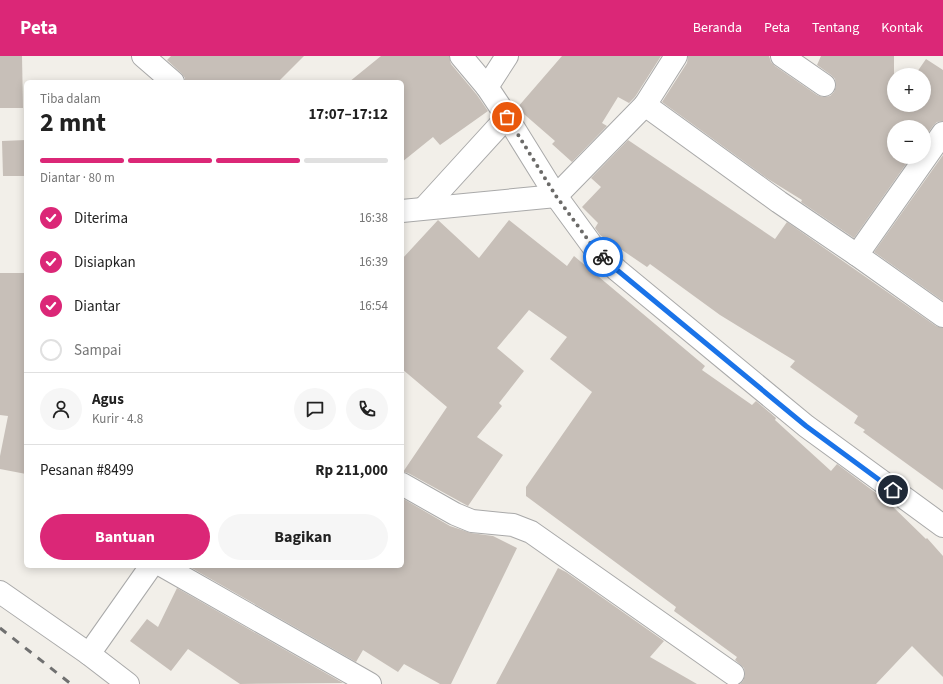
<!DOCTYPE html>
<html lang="id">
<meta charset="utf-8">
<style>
body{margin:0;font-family:"Source Sans 3",sans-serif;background:#f6f6f6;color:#222;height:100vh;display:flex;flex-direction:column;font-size:15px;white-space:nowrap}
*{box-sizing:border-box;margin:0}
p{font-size:13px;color:#767676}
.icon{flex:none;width:22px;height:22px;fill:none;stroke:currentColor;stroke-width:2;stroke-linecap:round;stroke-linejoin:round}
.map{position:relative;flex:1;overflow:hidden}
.details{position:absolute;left:24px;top:24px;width:380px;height:488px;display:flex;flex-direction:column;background:#fff;border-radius:6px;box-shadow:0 2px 10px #0003}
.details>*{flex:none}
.controls{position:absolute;left:887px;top:12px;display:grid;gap:8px}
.controls a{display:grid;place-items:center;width:44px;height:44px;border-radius:50%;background:#fff;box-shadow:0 2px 10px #0003;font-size:20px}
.pin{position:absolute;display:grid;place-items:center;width:34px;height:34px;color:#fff;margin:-17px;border:2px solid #fff;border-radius:50%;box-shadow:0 1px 4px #0007}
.courier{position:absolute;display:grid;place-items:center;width:40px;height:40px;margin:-20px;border:3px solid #1a73e8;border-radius:50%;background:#fff;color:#222;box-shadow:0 1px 5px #0007}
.head em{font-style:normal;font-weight:700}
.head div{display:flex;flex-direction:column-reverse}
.head{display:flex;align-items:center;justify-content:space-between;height:68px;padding:0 16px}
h1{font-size:26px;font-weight:700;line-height:30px}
.bar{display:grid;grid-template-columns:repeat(4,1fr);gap:6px 4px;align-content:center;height:48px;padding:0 16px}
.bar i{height:5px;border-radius:3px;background:#e0e0e0}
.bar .active{background:#db2777}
.bar p{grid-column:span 4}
.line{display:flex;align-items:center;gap:10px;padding:0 16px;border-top:1px solid #e0e0e0}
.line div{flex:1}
.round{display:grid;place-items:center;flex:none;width:42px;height:42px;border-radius:21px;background:#f6f6f6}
ol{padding:0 16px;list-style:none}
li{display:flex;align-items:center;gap:12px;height:44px}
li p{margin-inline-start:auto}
li .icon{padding:4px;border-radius:50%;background:#db2777;color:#fff;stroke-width:4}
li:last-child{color:#767676}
li i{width:22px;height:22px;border:2px solid #e0e0e0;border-radius:50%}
.button{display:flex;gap:8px;margin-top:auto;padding:8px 16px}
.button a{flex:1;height:46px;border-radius:24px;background:#db2777;color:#fff;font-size:16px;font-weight:700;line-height:46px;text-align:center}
.button a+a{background:#f6f6f6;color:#222}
header{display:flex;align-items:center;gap:24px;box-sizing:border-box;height:56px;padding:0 20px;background:#db2777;color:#fff}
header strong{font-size:19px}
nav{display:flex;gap:22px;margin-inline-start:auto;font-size:14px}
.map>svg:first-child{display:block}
.building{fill:#c7bfb8}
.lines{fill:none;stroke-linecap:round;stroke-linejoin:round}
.street-casing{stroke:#a9a9a9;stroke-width:24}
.street{stroke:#fff;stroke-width:22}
.rail{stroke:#707070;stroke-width:3;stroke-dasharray:8 8;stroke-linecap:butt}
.done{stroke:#6b6a68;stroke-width:4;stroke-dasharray:0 7.2}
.route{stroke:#1a73e8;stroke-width:5}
</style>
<header>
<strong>Peta</strong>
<nav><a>Beranda</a><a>Peta</a><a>Tentang</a><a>Kontak</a></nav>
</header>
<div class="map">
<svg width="943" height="628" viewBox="0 0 943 628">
<rect width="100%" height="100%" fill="#f2efe9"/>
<g class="building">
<path d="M0 0H22L23 52H0Z"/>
<path d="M171 0H304L278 26H185V22L181 17 167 4Z"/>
<path d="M381 0H449L451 8 477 39 488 55 440 89 433 81 402 106V26H349Z"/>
<path d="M562 0H661L635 41 629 47 618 41 602 67 607 70 572 106 552 88 555 85 517 52Z"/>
<path d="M688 0H769L771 6 775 10 817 39 823 41 830 40 834 36 836 30 835 23 831 19 817 9 821 0H894V51L896 49H924V19H915L926 3 943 14V65L937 66 933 70 924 82V71H894V101H911L854 182 801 146 802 144 768 123 662 46 687 7Z"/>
<path d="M26 84V120H3L2 85Z"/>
<path d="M628 84 775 183 787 166 936 270 943 272V434L863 376 865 374 854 367 858 360 790 311 795 305 720 259 650 208 647 211 600 179 595 172 598 167 582 151 601 131 591 122Z"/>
<path d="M943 99V245L874 196Z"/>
<path d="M438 164 479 202 509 164 567 210 574 200 705 310 702 314 752 349 756 345 776 362 775 364 831 415 837 408 888 446 926 483 927 482 943 500V621L912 590 876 628H740L743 625 745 619 744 612 735 604 737 601 674 555 676 551 526 440V431L592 336 550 303 567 281 529 254 497 292 524 315 499 347 502 350 477 381 503 399 468 450 408 417 403 416 447 351 402 313V203Z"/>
<path d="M0 217H26V418L0 413V400L8 360 0 359Z"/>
<path d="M402 442 450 470 471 477 493 480 517 492 451 628H440L404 608 398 616 363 594 356 606 188 510H402Z"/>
<path d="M558 512 566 516 664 585 650 601 697 628H496Z"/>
<path d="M177 532 343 627 240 628 188 593 171 615 130 585 147 563 158 571Z"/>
</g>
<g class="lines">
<g class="street-casing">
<g id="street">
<path d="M143 0 173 26"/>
<path d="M461 0 487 31 507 61 556 140 594 192 617 214 806 370 943 470"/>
<path d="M676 0 645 49 779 146 857 199 943 260"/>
<path d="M782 0 824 29"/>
<path d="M487 31 507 0"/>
<path d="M424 152 507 61"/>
<path d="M402 155 556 140 645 49"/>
<path d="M857 199 943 77"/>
<path d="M402 428 455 458 472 465 513 469 531 476 733 618"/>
<path d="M163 510 370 628"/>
<path d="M0 536 89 598 128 628"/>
<path d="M89 598 151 510"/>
</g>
</g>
<use href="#street" class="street"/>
<path class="rail" d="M0 572 71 628"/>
</g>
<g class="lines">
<path class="done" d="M507 61 556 140 594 192 603 201"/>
<path class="route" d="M603 201 617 214 806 370 893 434"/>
</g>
</svg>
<div class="controls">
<a>+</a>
<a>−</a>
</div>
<div class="pin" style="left:507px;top:61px;background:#ea580c"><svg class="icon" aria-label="bag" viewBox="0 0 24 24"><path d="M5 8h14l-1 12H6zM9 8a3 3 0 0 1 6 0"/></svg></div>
<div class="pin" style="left:893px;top:434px;background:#1f2937"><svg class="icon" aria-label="home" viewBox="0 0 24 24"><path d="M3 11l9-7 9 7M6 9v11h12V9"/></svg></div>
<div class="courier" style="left:603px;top:201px"><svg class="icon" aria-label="bike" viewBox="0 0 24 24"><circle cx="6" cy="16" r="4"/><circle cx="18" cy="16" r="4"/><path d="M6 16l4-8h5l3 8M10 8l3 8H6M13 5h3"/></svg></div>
<section class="details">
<div class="head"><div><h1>2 mnt</h1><p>Tiba dalam</p></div><em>17:07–17:12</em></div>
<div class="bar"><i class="active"></i><i class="active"></i><i class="active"></i><i></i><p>Diantar · 80 m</p></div>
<ol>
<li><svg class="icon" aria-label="check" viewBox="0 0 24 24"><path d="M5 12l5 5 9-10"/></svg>Diterima<p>16:38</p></li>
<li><svg class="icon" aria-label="check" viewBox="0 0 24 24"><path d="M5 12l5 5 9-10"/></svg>Disiapkan<p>16:39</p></li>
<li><svg class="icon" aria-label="check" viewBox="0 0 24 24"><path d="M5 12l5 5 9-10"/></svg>Diantar<p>16:54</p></li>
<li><i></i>Sampai</li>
</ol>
<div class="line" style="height:72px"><a class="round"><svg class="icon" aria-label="person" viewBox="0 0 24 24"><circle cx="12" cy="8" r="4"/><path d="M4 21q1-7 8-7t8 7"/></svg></a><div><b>Agus</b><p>Kurir · 4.8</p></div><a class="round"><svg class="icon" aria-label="chat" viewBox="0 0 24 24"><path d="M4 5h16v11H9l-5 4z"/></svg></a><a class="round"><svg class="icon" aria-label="phone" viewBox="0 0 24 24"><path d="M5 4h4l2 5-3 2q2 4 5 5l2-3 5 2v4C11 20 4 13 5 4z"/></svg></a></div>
<div class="line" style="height:52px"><div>Pesanan #8499</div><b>Rp 211,000</b></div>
<div class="button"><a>Bantuan</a><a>Bagikan</a></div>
</section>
</div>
